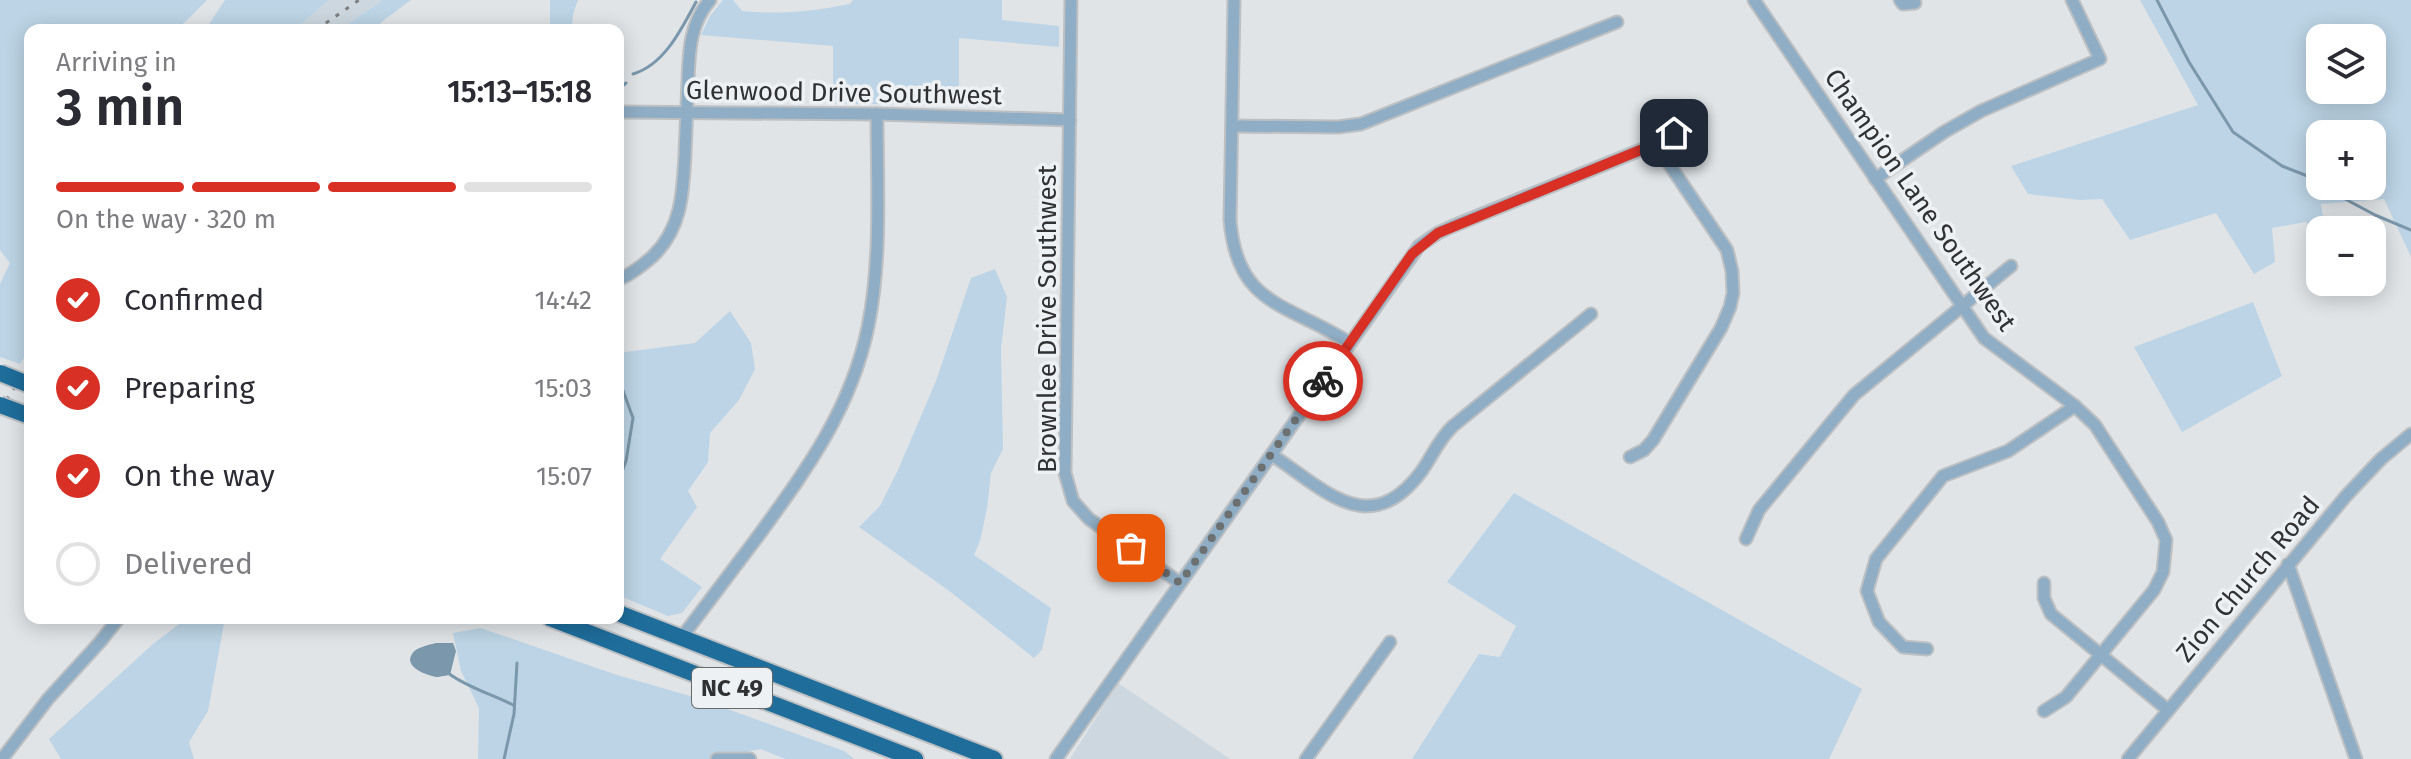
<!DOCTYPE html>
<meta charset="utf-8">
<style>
body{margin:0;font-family:"Fira Sans",sans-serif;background:#f7f7f7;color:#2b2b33;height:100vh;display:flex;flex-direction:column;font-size:30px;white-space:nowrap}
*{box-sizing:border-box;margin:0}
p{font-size:26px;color:#7c7c81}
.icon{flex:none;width:44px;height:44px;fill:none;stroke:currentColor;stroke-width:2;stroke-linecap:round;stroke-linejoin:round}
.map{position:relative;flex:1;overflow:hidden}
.side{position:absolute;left:24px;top:24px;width:600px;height:600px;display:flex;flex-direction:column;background:#fff;border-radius:16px;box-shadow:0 4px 20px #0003}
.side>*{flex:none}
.tools{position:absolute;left:2306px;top:24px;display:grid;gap:16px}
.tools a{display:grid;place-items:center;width:80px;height:80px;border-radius:16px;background:#fff;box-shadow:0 4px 20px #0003;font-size:40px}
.pin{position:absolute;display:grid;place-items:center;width:68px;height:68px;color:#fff;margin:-34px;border-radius:16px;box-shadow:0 4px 12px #0006}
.courier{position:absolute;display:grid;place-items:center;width:80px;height:80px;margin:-40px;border:6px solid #d93025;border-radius:50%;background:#fff;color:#222;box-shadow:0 2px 10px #0007}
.summary em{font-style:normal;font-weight:600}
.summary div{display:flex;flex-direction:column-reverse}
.summary{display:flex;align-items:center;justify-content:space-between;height:136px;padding:0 32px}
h1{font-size:52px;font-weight:600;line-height:60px}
.bar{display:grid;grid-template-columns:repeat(4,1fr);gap:12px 8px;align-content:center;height:96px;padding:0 32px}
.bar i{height:10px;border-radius:6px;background:#e1e1e2}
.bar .current{background:#d93025}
.bar p{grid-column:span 4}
ol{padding:0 32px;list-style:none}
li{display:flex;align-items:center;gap:24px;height:88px}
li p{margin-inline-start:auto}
li .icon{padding:8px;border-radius:50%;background:#d93025;color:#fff;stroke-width:4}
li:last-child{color:#7c7c81}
li i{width:44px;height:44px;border:4px solid #e1e1e2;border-radius:50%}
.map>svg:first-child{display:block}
.built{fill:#ccd7df}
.green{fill:#bcd4e5;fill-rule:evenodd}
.water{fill:#7b97ab}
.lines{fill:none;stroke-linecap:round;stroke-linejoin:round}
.stream{stroke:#7b97ab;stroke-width:3}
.minor-casing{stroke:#bdc0c3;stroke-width:15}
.highway-casing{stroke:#bdc0c3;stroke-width:20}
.minor{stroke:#8fadc4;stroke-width:11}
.highway{stroke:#1e6d9b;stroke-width:16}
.rail{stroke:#7c7f81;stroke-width:3;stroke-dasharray:4 8;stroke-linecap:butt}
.highway-bridge-casing{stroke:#bdc0c3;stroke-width:20;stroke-linecap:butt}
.highway-bridge{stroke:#1e6d9b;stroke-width:16}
.done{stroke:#6d7071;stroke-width:8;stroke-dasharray:0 14.4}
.route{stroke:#d93025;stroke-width:10}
.labels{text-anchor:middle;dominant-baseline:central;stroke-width:7;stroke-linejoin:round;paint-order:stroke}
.shield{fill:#edf1f4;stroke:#686b6c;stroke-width:2}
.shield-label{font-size:24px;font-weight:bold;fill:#2f3132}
.street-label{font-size:26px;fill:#2f3132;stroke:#edf1f4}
</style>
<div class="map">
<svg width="2411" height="759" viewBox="0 0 2411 759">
<rect width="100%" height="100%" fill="#e0e4e7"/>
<g class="built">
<path d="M329 0H383L339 30H294Z"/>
<path d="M1118 683 1230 759H1070Z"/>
</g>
<g class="green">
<path d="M0 0H207L177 30H30V349L20 364 0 357V284L10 263 0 250Z"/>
<path d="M225 0H329L294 30H205Z"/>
<path d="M383 0H411L380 23 385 30H339Z"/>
<path d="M550 0H578L573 14 572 30H550Z"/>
<path d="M723 0H733L742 11C777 15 816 11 850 4L853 0H1002V20L1059 26V47L959 38V104H833V46L701 35 710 16Z"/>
<path d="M2140 0H2411V257L2384 199 2321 204 2325 230H2320V236L2306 222 2272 228 2275 262 2254 274 2216 213 2130 240 2102 199 2080 200 2028 194 2011 166 2198 105ZM2320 38H2372V90H2320ZM2372 134V186H2320V134Z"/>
<path d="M995 269 1007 297 1001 348 1003 449 991 473 987 508 980 541 974 555 1051 608 1042 650 1034 658 948 590 859 527 880 506 898 470 936 381 971 278Z"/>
<path d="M2253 302 2282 376 2182 432 2134 347Z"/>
<path d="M730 311 751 343 755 369 739 400 710 433 708 462 688 491 697 507 660 559 702 587 682 613 668 616 618 595V353L695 343Z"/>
<path d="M1514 493 1862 689 1829 759H1412L1479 654 1500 657 1516 626 1447 582Z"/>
<path d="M187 618H225L208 711 189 742 194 759H61L49 739 153 644Z"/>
<path d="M481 628 614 674 697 698 844 751 854 759H785L761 749 709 759H478L479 708 461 671 453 633Z"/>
</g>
<path class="water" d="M436 643H453L456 651 450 675C448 675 439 677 437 677 428 676 403 667 412 654 416 647 429 645 436 643Z"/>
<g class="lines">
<g class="stream">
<path d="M2157 0 2189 62 2233 132 2282 166 2310 177 2320 185"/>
<path d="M633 74C664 65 681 30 696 2"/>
<path d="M620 88 626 83"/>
<path d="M2321 186 2375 215 2411 230"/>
<path d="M618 377 633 418 626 461 618 482"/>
<path d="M448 673C468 688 492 694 513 705"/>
<path d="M504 759 514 714 517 663"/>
</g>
<g class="minor-casing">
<g id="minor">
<path d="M1071 0 1065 473 1073 501 1089 519 1180 583"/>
<path d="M1234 0 1230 220C1237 307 1288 303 1350 343"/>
<path d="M1754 0 1984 338 2075 406 2095 425 2158 522 2166 540 2163 572 2154 590 2066 697 2044 711"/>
<path d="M1900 0 1903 4 1915 3"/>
<path d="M618 112 877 114 1070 120"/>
<path d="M1232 126 1338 127 1361 124 1617 22"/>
<path d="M1875 179 1944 132 1981 111 2100 59 2072 0"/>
<path d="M618 280C632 274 642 266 653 256 682 228 683 192 685 154 686 130 687 105 688 81 689 51 690 23 710 0"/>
<path d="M1272 455C1324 489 1369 541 1421 472 1432 457 1438 440 1453 426L1591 314"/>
<path d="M1630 457 1644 450 1653 440 1721 328 1730 307 1733 293 1732 271 1727 250 1655 143"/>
<path d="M1746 539 1759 510 1854 395 2011 266"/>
<path d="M2288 564 2356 759"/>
<path d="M2044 583V598L2051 614 2168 710"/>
<path d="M682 637C708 603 733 569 759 535 807 469 851 409 868 327 882 258 877 184 877 114"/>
<path d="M1927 649 1903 647 1879 622 1867 591 1876 559 1943 476 2008 451 2075 406"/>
<path d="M2 759 48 699 100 642 119 618"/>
<path d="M717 759H750"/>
<path d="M1056 759 1419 246 1438 233 1453 226 1643 149 1693 123"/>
<path d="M1306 759 1390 642"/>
<path d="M2128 759 2346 496 2381 459 2411 434"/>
</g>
</g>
<g class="highway-casing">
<g id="highway">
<path d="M618 613 994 759"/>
<path d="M550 618 915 759"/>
</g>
</g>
<use href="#minor" class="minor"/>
<use href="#highway" class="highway"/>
<g class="rail">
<path d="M316 30 359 0"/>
<path d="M0 410 30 364"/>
</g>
<g class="highway-bridge-casing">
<g id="highway-bridge">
<path d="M0 373 30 385"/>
<path d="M0 405 30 416"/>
</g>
</g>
<use href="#highway-bridge" class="highway-bridge"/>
</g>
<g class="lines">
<path class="done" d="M1131 548 1180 583 1323 381"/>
<path class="route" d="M1323 381 1412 254 1438 233 1643 149 1674 133"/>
</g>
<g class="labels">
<rect class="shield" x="692" y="668" width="80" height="40" rx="6"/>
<g class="shield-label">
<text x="732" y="688">NC 49</text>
</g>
<g class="street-label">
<text transform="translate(844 93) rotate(1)">Glenwood Drive Southwest</text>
<text transform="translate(1920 200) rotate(55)">Champion Lane Southwest</text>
<text transform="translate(1047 319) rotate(-90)">Brownlee Drive Southwest</text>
<text transform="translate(2248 579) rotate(-50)">Zion Church Road</text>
</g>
</g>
</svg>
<div class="tools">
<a><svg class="icon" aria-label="layers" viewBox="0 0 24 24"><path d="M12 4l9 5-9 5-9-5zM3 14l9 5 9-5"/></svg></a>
<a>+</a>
<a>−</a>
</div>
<div class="pin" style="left:1131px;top:548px;background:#ea580c"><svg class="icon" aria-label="bag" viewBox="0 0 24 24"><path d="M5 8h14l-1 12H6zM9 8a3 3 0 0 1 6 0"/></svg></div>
<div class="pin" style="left:1674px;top:133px;background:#1f2937"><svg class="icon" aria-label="home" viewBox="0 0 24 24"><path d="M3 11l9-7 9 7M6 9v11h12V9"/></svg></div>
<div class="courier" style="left:1323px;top:381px"><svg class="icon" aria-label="bike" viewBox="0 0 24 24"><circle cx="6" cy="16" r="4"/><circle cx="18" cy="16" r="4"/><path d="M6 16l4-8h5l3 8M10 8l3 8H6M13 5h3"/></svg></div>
<section class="side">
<div class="summary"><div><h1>3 min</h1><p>Arriving in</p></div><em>15:13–15:18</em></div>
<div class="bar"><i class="current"></i><i class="current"></i><i class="current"></i><i></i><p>On the way · 320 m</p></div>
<ol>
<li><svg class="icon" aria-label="check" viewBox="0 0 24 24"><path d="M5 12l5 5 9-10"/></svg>Confirmed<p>14:42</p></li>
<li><svg class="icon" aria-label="check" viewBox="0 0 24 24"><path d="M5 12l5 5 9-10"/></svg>Preparing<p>15:03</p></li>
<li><svg class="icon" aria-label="check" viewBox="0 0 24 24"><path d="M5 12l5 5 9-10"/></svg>On the way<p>15:07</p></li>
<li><i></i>Delivered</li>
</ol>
</section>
</div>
